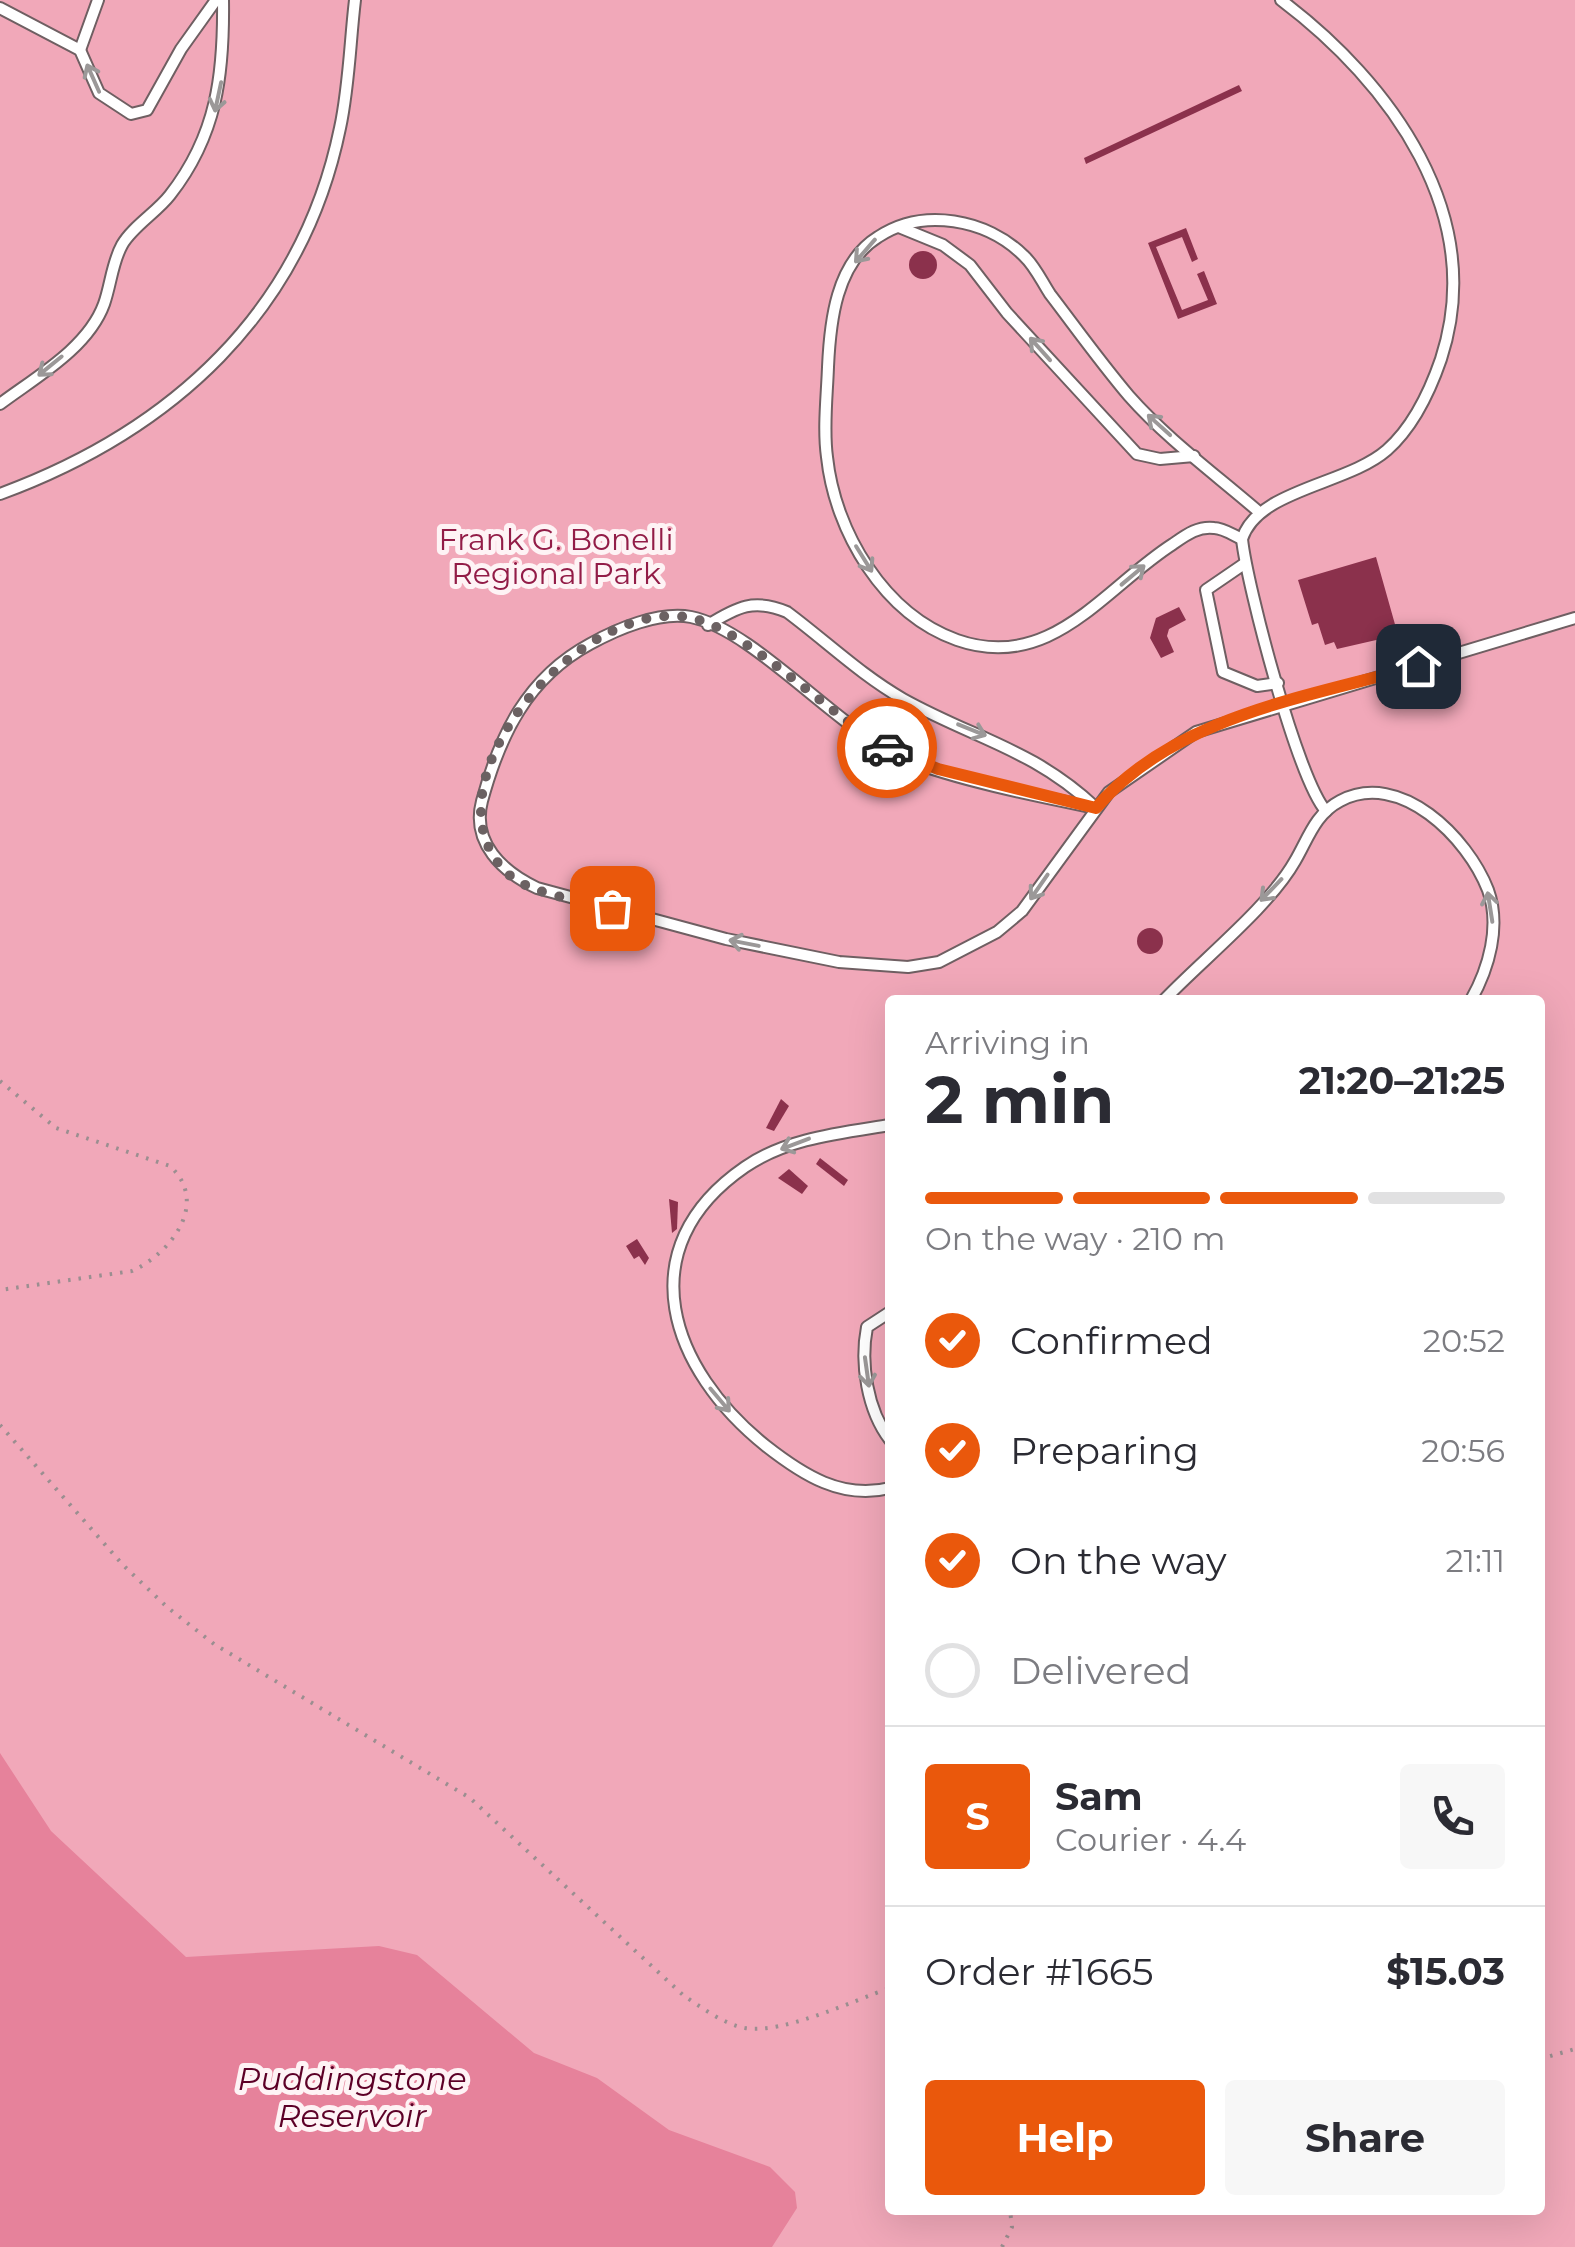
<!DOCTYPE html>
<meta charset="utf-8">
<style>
body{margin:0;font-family:Montserrat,sans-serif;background:#f7f7f7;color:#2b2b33;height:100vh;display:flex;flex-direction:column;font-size:38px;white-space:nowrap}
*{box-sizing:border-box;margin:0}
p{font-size:32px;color:#7c7c81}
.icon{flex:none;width:55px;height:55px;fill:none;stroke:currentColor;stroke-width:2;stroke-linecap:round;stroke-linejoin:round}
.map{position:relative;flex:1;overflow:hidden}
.sheet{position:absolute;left:885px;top:995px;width:660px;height:1220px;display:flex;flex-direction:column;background:#fff;border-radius:10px;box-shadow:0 10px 40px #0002}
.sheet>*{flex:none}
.pin{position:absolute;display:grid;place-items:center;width:85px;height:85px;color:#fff;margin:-42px;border-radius:20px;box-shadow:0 5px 15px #0006}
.courier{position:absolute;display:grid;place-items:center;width:100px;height:100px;margin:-50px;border:8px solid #ea580c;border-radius:50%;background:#fff;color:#222;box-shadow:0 2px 12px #0007}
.overview em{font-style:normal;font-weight:700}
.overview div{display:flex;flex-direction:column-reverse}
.overview{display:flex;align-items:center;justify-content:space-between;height:170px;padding:0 40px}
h1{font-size:65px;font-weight:700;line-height:75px}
.bar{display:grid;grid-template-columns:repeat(4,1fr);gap:15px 10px;align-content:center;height:120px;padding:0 40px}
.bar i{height:12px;border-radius:8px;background:#e1e1e2}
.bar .selected{background:#ea580c}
.bar p{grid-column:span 4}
.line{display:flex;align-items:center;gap:25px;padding:0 40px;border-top:2px solid #e1e1e2}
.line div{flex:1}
.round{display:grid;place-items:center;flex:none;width:105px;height:105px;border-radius:10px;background:#f7f7f7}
ol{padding:0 40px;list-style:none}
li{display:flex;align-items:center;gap:30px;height:110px}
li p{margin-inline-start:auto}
li .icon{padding:10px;border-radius:50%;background:#ea580c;color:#fff;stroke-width:4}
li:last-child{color:#7c7c81}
li i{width:55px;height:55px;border:5px solid #e1e1e2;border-radius:50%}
.action{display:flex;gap:20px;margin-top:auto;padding:20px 40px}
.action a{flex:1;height:115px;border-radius:10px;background:#ea580c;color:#fff;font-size:40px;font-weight:700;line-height:115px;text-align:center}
.action a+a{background:#f7f7f7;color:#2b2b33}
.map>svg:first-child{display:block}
.green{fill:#f1a8b9;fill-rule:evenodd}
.water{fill:#e6829b}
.building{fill:#8b314c}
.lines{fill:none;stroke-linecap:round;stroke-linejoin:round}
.lane-casing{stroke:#6f5f62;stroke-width:14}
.path{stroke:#9b8e90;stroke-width:4;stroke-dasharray:2.5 8;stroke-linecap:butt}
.lane{stroke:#fff;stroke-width:10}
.oneway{stroke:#9b9898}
.done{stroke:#6b6162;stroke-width:10;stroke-dasharray:0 18}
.route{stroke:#ea580c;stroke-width:12}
.labels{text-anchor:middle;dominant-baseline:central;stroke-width:10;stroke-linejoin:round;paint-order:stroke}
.park-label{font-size:30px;fill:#921c47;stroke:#fef3f5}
.water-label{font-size:32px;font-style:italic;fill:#5c0027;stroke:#fef3f5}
</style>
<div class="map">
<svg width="1575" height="2247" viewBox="0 0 1575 2247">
<rect width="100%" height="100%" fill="#f6e4e7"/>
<path class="green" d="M0 0H1575V2247H0ZM890 1000H1540V2210H890Z"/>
<path class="water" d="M0 1753 51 1831 186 1957 379 1946 417 1955 534 2053 597 2078 669 2130 770 2167 795 2192 797 2208 772 2247H0Z"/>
<g class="building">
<path d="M1239 85 1242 91 1086 164 1084 158Z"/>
<path d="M1186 228 1198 259 1192 262 1182 237 1156 247 1182 310 1208 300 1197 274 1204 271 1217 304 1178 319 1148 243Z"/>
<circle cx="923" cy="265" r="14"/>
<path d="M1376 557 1398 635 1337 649 1334 642 1325 645 1318 623 1312 625 1298 580Z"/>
<path d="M1179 607 1186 620 1169 629 1167 636 1174 652 1161 658 1150 638 1156 618Z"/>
<circle cx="1150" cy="941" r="13"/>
<path d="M781 1099 789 1106 774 1131 766 1128Z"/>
<path d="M820 1158 848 1180 844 1186 816 1164Z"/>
<path d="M789 1169 808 1186 802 1194 778 1178Z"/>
<path d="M669 1199 678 1202 677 1229 672 1233Z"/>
<path d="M637 1239 649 1258 645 1265 639 1256 634 1259 626 1246Z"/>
</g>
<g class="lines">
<g class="lane-casing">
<g id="lane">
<path d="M1281 0C1391 83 1488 215 1441 359 1430 391 1413 427 1387 450 1347 485 1258 489 1242 539 1247 586 1298 780 1326 811"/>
<path d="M0 8 80 50 99 93 131 114 147 110 181 49 216 0"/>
<path d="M80 50 98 0"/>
<path d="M899 227 943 245 970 265 1007 313 1137 454 1160 459 1194 456"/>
<path d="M0 404C36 377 88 348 104 304 111 284 112 263 122 245 132 227 157 212 170 195 217 135 224 74 223 0"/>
<path d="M0 494C171 431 302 313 340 128 349 87 350 42 355 0"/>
<path d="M1242 539C1233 535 1223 528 1214 528 1198 526 1186 535 1173 544 1104 588 1051 673 957 640 884 614 835 532 827 457 823 428 827 396 828 367 830 322 836 263 878 237 923 207 987 219 1024 256 1035 266 1042 282 1050 294 1076 328 1101 363 1129 396 1167 439 1215 474 1259 512"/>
<path d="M1244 564 1206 590 1223 672 1257 686 1278 683"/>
<path d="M708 625C737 607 754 598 787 612 826 641 861 675 903 699 975 739 1033 749 1095 807"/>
<path d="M1096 808C1042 797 956 780 905 759 838 730 755 630 691 617 659 611 617 629 590 644 527 678 500 735 482 801 471 843 503 872 537 888L726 939 839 962 908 967 939 962 997 932 1022 911 1109 792 1196 732 1575 618"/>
<path d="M1164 1000C1202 960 1269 907 1295 861 1308 839 1315 814 1340 801 1400 769 1468 838 1488 890 1501 926 1489 968 1471 1000"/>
<path d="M890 1125C841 1133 787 1138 745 1167 626 1249 671 1370 766 1446 803 1475 842 1500 890 1488"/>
<path d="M890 1312 867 1327C860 1363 867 1410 890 1440"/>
</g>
</g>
<g class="path">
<path d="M0 1081 56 1128 170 1166C210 1203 171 1253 132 1271L0 1290"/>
<path d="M0 1425 123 1565 167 1607 214 1644 470 1798 683 1995C701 2007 723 2024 745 2028 784 2034 852 2001 890 1988"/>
<path d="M1540 2059 1575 2049"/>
<path d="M1002 2247 1012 2227 1010 2210"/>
</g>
<use href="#lane" class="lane"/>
</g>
<defs><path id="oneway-shaft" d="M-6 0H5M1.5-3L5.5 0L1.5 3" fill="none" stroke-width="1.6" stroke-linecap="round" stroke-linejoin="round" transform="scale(2.5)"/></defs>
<g class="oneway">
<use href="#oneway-shaft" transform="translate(93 78) rotate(-114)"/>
<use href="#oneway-shaft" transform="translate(218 97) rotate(102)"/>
<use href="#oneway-shaft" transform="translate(865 251) rotate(131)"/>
<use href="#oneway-shaft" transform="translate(1040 349) rotate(-132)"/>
<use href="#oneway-shaft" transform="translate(50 366) rotate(141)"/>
<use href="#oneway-shaft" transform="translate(1159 425) rotate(-138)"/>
<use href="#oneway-shaft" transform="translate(864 559) rotate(58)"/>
<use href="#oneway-shaft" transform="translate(1133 575) rotate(-40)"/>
<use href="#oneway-shaft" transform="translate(972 730) rotate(22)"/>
<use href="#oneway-shaft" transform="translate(1039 887) rotate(125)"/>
<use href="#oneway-shaft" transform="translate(1271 890) rotate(134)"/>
<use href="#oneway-shaft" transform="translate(1490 907) rotate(-99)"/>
<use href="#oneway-shaft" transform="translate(744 943) rotate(-169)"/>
<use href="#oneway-shaft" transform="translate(795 1144) rotate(159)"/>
<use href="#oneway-shaft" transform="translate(867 1372) rotate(82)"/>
<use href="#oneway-shaft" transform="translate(720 1400) rotate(50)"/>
</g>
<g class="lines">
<path class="done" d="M612 908C581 900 528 895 505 871 419 783 583 594 691 618 746 629 833 718 887 748"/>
<path class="route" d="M887 748 938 769 1096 808C1174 716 1308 697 1418 666"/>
</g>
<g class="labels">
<g class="park-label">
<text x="556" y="539">Frank G. Bonelli<tspan x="556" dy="34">Regional Park</tspan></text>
</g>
<g class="water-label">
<text x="352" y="2078">Puddingstone<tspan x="352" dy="37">Reservoir</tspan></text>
</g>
</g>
</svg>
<div class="pin" style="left:612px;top:908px;background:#ea580c"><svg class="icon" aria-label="bag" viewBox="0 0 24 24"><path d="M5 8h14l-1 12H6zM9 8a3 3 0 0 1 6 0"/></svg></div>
<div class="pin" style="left:1418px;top:666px;background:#1f2937"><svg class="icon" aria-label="home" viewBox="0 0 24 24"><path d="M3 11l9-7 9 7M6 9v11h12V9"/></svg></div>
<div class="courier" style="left:887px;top:748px"><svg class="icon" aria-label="car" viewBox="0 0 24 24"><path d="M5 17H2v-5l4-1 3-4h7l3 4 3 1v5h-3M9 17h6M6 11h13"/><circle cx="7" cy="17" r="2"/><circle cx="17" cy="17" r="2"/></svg></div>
<section class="sheet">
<div class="overview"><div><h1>2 min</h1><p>Arriving in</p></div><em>21:20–21:25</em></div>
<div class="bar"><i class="selected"></i><i class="selected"></i><i class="selected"></i><i></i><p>On the way · 210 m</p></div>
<ol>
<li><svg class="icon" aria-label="check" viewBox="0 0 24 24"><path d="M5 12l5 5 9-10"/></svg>Confirmed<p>20:52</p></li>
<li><svg class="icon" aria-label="check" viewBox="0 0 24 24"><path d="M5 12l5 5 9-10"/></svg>Preparing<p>20:56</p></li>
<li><svg class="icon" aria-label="check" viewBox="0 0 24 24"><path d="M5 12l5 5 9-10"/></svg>On the way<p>21:11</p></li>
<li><i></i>Delivered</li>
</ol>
<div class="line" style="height:180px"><b class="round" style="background:#ea580c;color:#fff">S</b><div><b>Sam</b><p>Courier · 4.4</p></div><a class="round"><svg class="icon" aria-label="phone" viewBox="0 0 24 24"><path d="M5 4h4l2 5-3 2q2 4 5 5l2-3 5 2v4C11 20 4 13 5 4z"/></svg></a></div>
<div class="line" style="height:130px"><div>Order #1665</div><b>$15.03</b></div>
<div class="action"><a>Help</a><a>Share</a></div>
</section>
</div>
